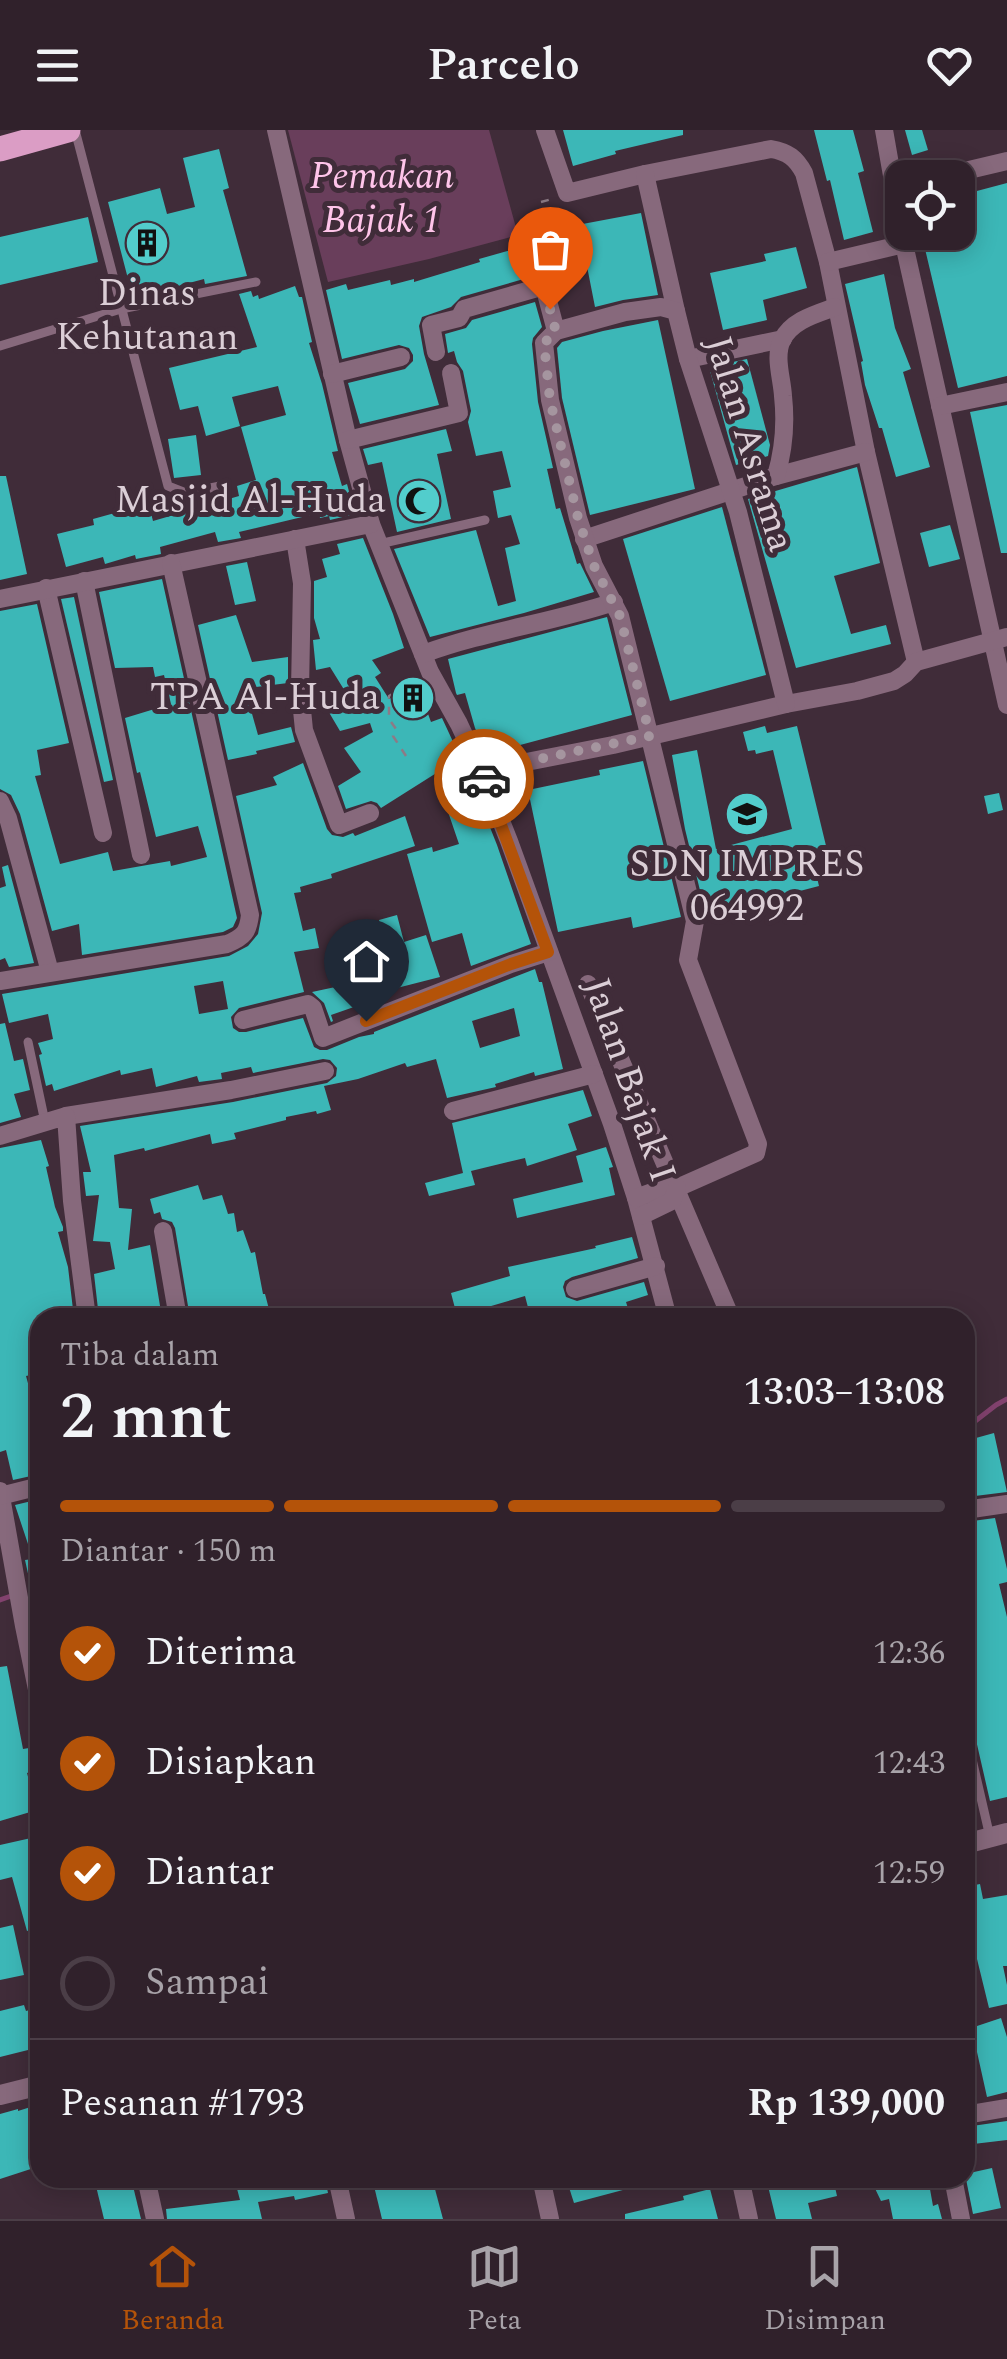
<!DOCTYPE html>
<html lang="id">
<meta charset="utf-8">
<style>
body{margin:0;font-family:Spectral,serif;background:#382933;color:#f1f3f6;height:100vh;display:flex;flex-direction:column;font-size:38px;white-space:nowrap}
*{box-sizing:border-box;margin:0}
p{font-size:32px;color:#a8a3a9}
.icon{flex:none;width:55px;height:55px;fill:none;stroke:currentColor;stroke-width:2;stroke-linecap:round;stroke-linejoin:round}
.map{position:relative;flex:1;overflow:hidden}
.details{position:absolute;left:30px;top:1178px;width:945px;height:880px;display:flex;flex-direction:column;background:#30212b;border-radius:30px;box-shadow:0 5px 25px #0003,0 0 0 2px #4b3e47}
.details>*{flex:none}
.tools{position:absolute;left:885px;top:30px;display:grid;gap:20px}
.tools a{display:grid;place-items:center;width:90px;height:90px;border-radius:20px;background:#30212b;box-shadow:0 5px 25px #0003,0 0 0 2px #4b3e47;font-size:50px}
.pin{position:absolute;display:grid;place-items:center;width:85px;height:85px;color:#fff;margin:-102px -42px;border-radius:50% 50% 50% 0;rotate:-45deg;box-shadow:0 0 10px #0007}
.pin .icon{rotate:45deg}
.courier{position:absolute;display:grid;place-items:center;width:100px;height:100px;margin:-50px;border:8px solid #b45309;border-radius:50%;background:#fff;color:#222;box-shadow:0 2px 12px #0007}
.overview em{font-style:normal;font-weight:600}
.overview div{display:flex;flex-direction:column-reverse}
.overview{display:flex;align-items:center;justify-content:space-between;height:170px;padding:0 30px}
h1{font-size:65px;font-weight:600;line-height:75px}
.bar{display:grid;grid-template-columns:repeat(4,1fr);gap:15px 10px;align-content:center;height:120px;padding:0 30px}
.bar i{height:12px;border-radius:8px;background:#4b3e47}
.bar .on{background:#b45309}
.bar p{grid-column:span 4}
.line{display:flex;align-items:center;gap:25px;padding:0 30px;border-top:2px solid #4b3e47}
.line div{flex:1}
ol{padding:0 30px;list-style:none}
li{display:flex;align-items:center;gap:30px;height:110px}
li p{margin-inline-start:auto}
li .icon{padding:10px;border-radius:50%;background:#b45309;color:#fff;stroke-width:4}
li:last-child{color:#a8a3a9}
li i{width:55px;height:55px;border:5px solid #4b3e47;border-radius:50%}
header{display:flex;justify-content:space-between;align-items:center;height:130px;padding:0 30px;background:#30212b;font-size:45px;font-weight:600}
.menu{display:flex;justify-content:space-around;align-items:center;height:140px;border-top:2px solid #4b3e47;background:#30212b;font-size:28px;color:#a8a3a9}
.menu a{display:grid;justify-items:center;gap:5px}
.menu .on{color:#b45309}
.map>svg:first-child{display:block}
.green{fill:#693e5b}
.lines{fill:none;stroke-linecap:round;stroke-linejoin:round}
.stream{stroke:#82426e;stroke-width:5}
.building{fill:#3cb7b7;fill-rule:evenodd}
.path{stroke:#8c7b86;stroke-width:2.5;stroke-dasharray:8 8;stroke-linecap:butt}
.service{stroke:#87697c;stroke-width:9}
.minor{stroke:#87697c;stroke-width:18}
.tertiary{stroke:#87697c;stroke-width:20}
.primary{stroke:#db9dc5;stroke-width:25}
.done{stroke:#a5959f;stroke-width:10;stroke-dasharray:0 18}
.route{stroke:#b45309;stroke-width:12}
.labels{text-anchor:middle;dominant-baseline:central;stroke-width:10;stroke-linejoin:round;paint-order:stroke}
.park-label{font-size:38px;font-style:italic;fill:#ffc5ea;stroke:#402c39}
.poi-label{font-size:38px;fill:#dbced6;stroke:#402c39}
.street-label{font-size:38px;fill:#dbced6;stroke:#402c39}
</style>
<header><svg class="icon" aria-label="menu" viewBox="0 0 24 24"><path d="M4 6h16M4 12h16M4 18h16"/></svg>Parcelo<svg class="icon" aria-label="heart" viewBox="0 0 24 24"><path d="M12 20l-8-8c-3-5 5-10 8-4 3-6 11-1 8 4z"/></svg></header>
<div class="map">
<svg width="1007" height="2089" viewBox="0 0 1007 2089">
<rect width="100%" height="100%" fill="#402c39"/>
<path class="green" d="M288 0H489L518 105 429 129 328 152Z"/>
<g class="lines">
<g class="stream">
<path d="M965 1299 996 1275 1007 1269"/>
<path d="M0 1470 14 1465"/>
</g>
</g>
<g class="building">
<path d="M563 0H683V5L615 21 616 24 573 36Z"/>
<path d="M814 0H853L864 41 858 43 873 102 844 110 830 50 827 51Z"/>
<path d="M905 0H922L928 20 912 25Z"/>
<path d="M219 19 229 58 223 60 247 146 205 154 204 149 133 168 108 72 160 58 167 84 195 77 183 28Z"/>
<path d="M1007 53V246L958 258 921 102H958V66Z"/>
<path d="M641 83 658 165 623 170 595 177 584 121 535 134 536 137 532 138 534 146 461 167 451 177 422 187 419 196 424 224 439 275 360 294 348 253 405 239 413 231V225L409 218 399 215 342 229 326 160 346 154 348 160 390 150 391 155 414 149V152L480 132 479 129 511 120 509 115 543 105 541 97 570 89 572 96Z"/>
<path d="M88 87 98 132 0 155V107Z"/>
<path d="M796 117 807 158 763 170 767 190 723 200 710 143 766 131 764 124Z"/>
<path d="M884 144 895 198 911 239 903 242 930 337 896 347 882 298H879L865 255 861 232 863 231 845 154Z"/>
<path d="M295 156 299 167H302L312 212 309 213 322 254 338 321 332 322 342 356 347 354 355 384 330 390 329 386 320 388 319 383 239 402 241 408 218 412 215 402 160 417 161 424 136 429 135 425 105 434 103 427 66 437 57 404 94 395 93 389 122 381 123 386 150 379 153 391 239 366 237 356 256 350 241 297 286 285 278 256 232 267 240 296 206 306 198 276 180 280 169 238 257 217 239 164 251 161 253 167 258 165 259 169Z"/>
<path d="M535 172 542 197 533 208 532 214 538 272 553 338 547 339 556 379 560 378 577 434 580 433 594 462 524 483 430 507 394 419 476 400 498 476 516 471 505 418 520 414 511 385 498 388 493 361 511 357 502 321 476 326 468 292 471 281 463 241 457 232 454 221 448 223 445 204 466 198 472 190Z"/>
<path d="M658 190 695 359 590 385 562 268 557 218 562 212 603 201Z"/>
<path d="M747 229 770 315 768 326 736 335 709 237Z"/>
<path d="M1007 275V423H1001L970 282Z"/>
<path d="M446 299 452 321 437 324 451 389 397 402 382 332 368 335 363 319Z"/>
<path d="M196 305 201 345 174 348 168 309Z"/>
<path d="M857 337 880 433 834 446 851 504 886 495 891 514 796 538 748 369Z"/>
<path d="M0 346H6L27 444 0 450Z"/>
<path d="M722 377 766 545 670 571 623 409Z"/>
<path d="M950 395 960 429 929 437 920 403Z"/>
<path d="M363 408 393 484 404 518 372 530 381 543 375 547 389 569 417 554 431 592 442 588 474 657 497 715 531 814 471 836 462 803 432 812 407 724 432 717 433 722 459 714 444 670 449 668 438 642 381 678 377 673 371 671 346 679 338 656 361 642 344 618 373 602 370 593 340 601 327 579 348 566 330 537 316 540 313 510 320 509 314 488V451L327 447 322 429 340 424 337 414Z"/>
<path d="M247 432 256 471 235 475 226 436Z"/>
<path d="M162 449 237 788 233 797 223 802 82 825 79 794 52 801 20 684 11 665 0 659V481L37 474 69 613 37 620 41 645 35 646 60 734 108 722 113 741 170 731 171 736 207 727 198 696 156 707 140 642 137 643 125 588 171 574 164 545 155 547 153 537 115 538 99 462Z"/>
<path d="M74 467 113 650 104 652 61 469Z"/>
<path d="M236 485 252 532 288 527V553L249 558 252 572 249 573 258 605 291 597 295 612 256 621 257 624 228 630 198 495Z"/>
<path d="M607 487 632 585 487 624 475 598 465 563 457 565 456 563 448 529Z"/>
<path d="M765 596 767 603 797 596 828 724 812 727 819 756 777 767 776 763 727 780 728 785 707 789 685 699 672 625 697 620 716 719 792 699 773 620 756 624 755 620 748 621 743 602Z"/>
<path d="M643 631 681 787 633 798 631 787 558 802 528 660 600 645 599 640Z"/>
<path d="M303 633 327 699 332 705 343 707 353 703 355 706 405 686 415 716 331 744 332 748 300 757 301 762 294 763 303 801 315 798 319 818 294 822 304 862 239 878 231 887 233 898 239 902H246L303 888 314 917 320 920H327L359 907 374 904V902L535 839 539 852H542L563 939 535 946 534 942 495 954 496 957 447 968 436 929 407 937 405 933 358 949 324 956 331 980 317 984 316 981 286 987V990L234 1003 236 1009 212 1014 210 1004 145 1021 144 1018 114 1025 119 1078 132 1079 128 1120 150 1115 162 1188H99L94 1144 115 1139 110 1112 93 1111 99 1065 86 1066 83 1042H91L80 996 233 972 327 953 336 946 337 938 330 930 323 929 253 943 251 937 221 943 222 949 199 952 197 946 156 957 152 938 121 945 120 940 54 961 52 954 46 956 39 925 42 924 38 913 53 909 48 884 9 893 2 864 229 826 248 816 258 804 262 783 236 666 277 655 273 647ZM223 851 228 879 199 884 194 856ZM514 878 520 906 480 918 472 891Z"/>
<path d="M999 663 1003 680 988 684 984 666Z"/>
<path d="M8 735 34 833 9 837 5 828 0 830V758L6 756 2 737Z"/>
<path d="M397 785 404 812 426 805 440 847 393 859 394 863 331 885 333 891 331 892 324 873 312 862 340 856 331 821 349 816 353 832 387 822 379 790Z"/>
<path d="M5 893 14 931 23 929 30 960 14 964 21 987 0 993V894Z"/>
<path d="M583 960 592 986 568 994 577 1020 527 1036 525 1028 471 1041 475 1055 429 1066 425 1053 463 1043 452 993Z"/>
<path d="M41 1010 49 1036 46 1037 55 1077 63 1097V1101L58 1102 68 1137 74 1188H40V1243L26 1246 40 1297V1344L13 1350 6 1320 0 1322V1018Z"/>
<path d="M606 1017 613 1037 609 1038 615 1065 517 1088 513 1069 583 1052 576 1026Z"/>
<path d="M198 1055 203 1070 222 1065 228 1084 234 1083 237 1102 243 1100 251 1123 255 1122 263 1164H265L270 1183 252 1188H190L175 1098 172 1092 162 1089 160 1082 154 1084 150 1069Z"/>
<path d="M632 1107 638 1128 572 1147 565 1151 563 1157 566 1167 577 1171 644 1152 648 1165 626 1172 631 1188H556L554 1179 530 1185 525 1166 457 1186 451 1163 510 1146 508 1137 596 1118 595 1116Z"/>
<path d="M994 1303 1007 1362 975 1366 970 1349 965 1350V1311Z"/>
<path d="M40 1369V1475H35L25 1430 33 1429 15 1375Z"/>
<path d="M995 1388 1007 1439V1452L999 1454 1007 1487V1667L990 1671 973 1597 970 1593 965 1591V1430L969 1429 965 1412V1392Z"/>
<path d="M7 1536 23 1619 29 1618 36 1640 27 1643 37 1680 0 1691V1537Z"/>
<path d="M965 1635 977 1687 965 1691Z"/>
<path d="M40 1706V1797L27 1801 12 1747 0 1750V1715Z"/>
<path d="M980 1754 983 1769 1007 1765V1836H1003L1007 1855V1874L989 1878 977 1829 965 1832V1757Z"/>
<path d="M13 1795 24 1845 0 1850V1798Z"/>
<path d="M24 1875 26 1881 40 1877V1917L0 1927V1881Z"/>
<path d="M1001 1888 1007 1907V1962L987 1967 977 1922 972 1923 965 1900Z"/>
<path d="M40 1974V2036L0 2049V1984L18 1979V1981Z"/>
<path d="M1007 1991V2010L965 2015V1997Z"/>
<path d="M992 2038 1001 2078 973 2084 965 2044Z"/>
<path d="M94 2048H131L141 2089H104Z"/>
<path d="M262 2048H325L328 2063 295 2070 294 2066 258 2072 262 2089H167L166 2079 240 2070 236 2055Z"/>
<path d="M392 2048H432L443 2089H382L373 2052Z"/>
<path d="M566 2048H652L653 2052 574 2073Z"/>
<path d="M766 2048H833L837 2066 808 2073 812 2089H776Z"/>
<path d="M870 2048H928L933 2076 938 2074 942 2089H893L889 2069 881 2071Z"/>
<path d="M710 2059 718 2089H625V2084L684 2070 683 2066Z"/>
</g>
<g class="lines">
<g class="path">
<path d="M541 72 552 69"/>
<path d="M406 626 393 606 396 599 389 589V566L416 550"/>
</g>
<g class="service">
<path d="M75 0 168 356 186 363 220 356"/>
<path d="M0 216 121 179 256 152"/>
<path d="M379 414 485 390"/>
<path d="M28 912 45 992"/>
<path d="M965 1599 990 1707"/>
</g>
<g class="minor">
<path d="M276 0 348 310 371 394 430 542 459 594 481 641 509 711 612 994 636 1068 668 1188"/>
<path d="M545 0 567 63 645 44 771 19C788 22 796 28 804 43L828 132 866 322 916 532"/>
<path d="M884 0 904 114 1007 575"/>
<path d="M645 44 676 181"/>
<path d="M935 48 1007 31"/>
<path d="M828 132 904 114"/>
<path d="M436 222 431 195 459 188 464 179 544 156 556 201"/>
<path d="M688 229 783 209"/>
<path d="M332 244 401 227"/>
<path d="M940 276 1007 262"/>
<path d="M348 310 459 283 451 243"/>
<path d="M776 346 866 322"/>
<path d="M295 409 302 453 300 560 304 600 339 695 370 683"/>
<path d="M584 409 776 346C784 319 786 293 783 266 782 248 774 227 782 210 792 190 816 184 835 177"/>
<path d="M84 451 141 725"/>
<path d="M46 458 103 703"/>
<path d="M0 469 371 394"/>
<path d="M423 524C485 501 551 493 614 472"/>
<path d="M481 641 613 615 786 574 857 561 894 551 905 544 916 532 1007 507"/>
<path d="M0 671 8 688 50 842"/>
<path d="M0 851 227 814C244 807 248 802 250 785L171 433"/>
<path d="M588 854 731 1188"/>
<path d="M243 890 308 874 313 878 323 908 511 834 549 822"/>
<path d="M453 981 594 944"/>
<path d="M66 986 231 960 325 941"/>
<path d="M0 1006 66 986 72 1071 87 1188"/>
<path d="M636 1068 666 1057 677 1058 756 1023 758 1014 688 830 695 791 620 486 594 436 578 388 550 270 544 213 556 201 625 182 661 177 676 181 688 229 738 382 786 574"/>
<path d="M641 1086 672 1071 677 1058"/>
<path d="M163 1101 178 1188"/>
<path d="M575 1159 656 1136"/>
<path d="M0 1361 24 1496 40 1574"/>
<path d="M0 1366 40 1356"/>
<path d="M965 1380 1007 1374"/>
<path d="M965 1985 1007 1978"/>
<path d="M146 2048 155 2089"/>
<path d="M337 2048 346 2089"/>
<path d="M541 2048 550 2089"/>
<path d="M740 2048 749 2089"/>
<path d="M953 2048 961 2089"/>
</g>
<g class="tertiary">
<path d="M965 1714 1007 1703"/>
<path d="M0 1965 40 1955"/>
</g>
<path class="primary" d="M0 19 68 0"/>
</g>
<g class="lines">
<path class="done" d="M484 649 481 641 650 606 620 486 594 436 578 388 550 270 544 213 556 202 550 179"/>
<path class="route" d="M366 891 511 834 548 822 484 649"/>
</g>
<defs>
<g id="building-disc" transform="scale(2.25)"><circle r="9.5" fill="#52cdcc" stroke="#402c39"/><path d="M-4-6H4V6H1V3H-1V6H-4ZM-2.5-4.3h1.7v1.8h-1.7ZM.8-4.3h1.7v1.8H.8ZM-2.5-1h1.7V.8h-1.7ZM.8-1h1.7V.8H.8Z" fill="#111"/></g>
<g id="mosque-disc" transform="scale(2.25)"><circle r="9.5" fill="#52cdcc" stroke="#402c39"/><path d="M3.5-4.9A6 6 0 1 0 3.5 4.9A5 5 0 1 1 3.5-4.9Z" fill="#111"/></g>
<g id="school-disc" transform="scale(2.25)"><circle r="9.5" fill="#52cdcc" stroke="#402c39"/><path d="M0-5L7-2L0 1L-7-2ZM-4 1L0 2.5L4 1V4Q0 6-4 4Z" fill="#111"/></g>
</defs>
<g fill-rule="evenodd">
<use href="#building-disc" x="147" y="113"/>
<use href="#mosque-disc" x="419" y="371"/>
<use href="#building-disc" x="413" y="568"/>
<use href="#school-disc" x="747" y="684"/>
</g>
<g class="labels">
<g class="park-label">
<text x="382" y="47">Pemakan<tspan x="382" dy="44">Bajak 1</tspan></text>
</g>
<g class="poi-label">
<text x="147" y="164">Dinas<tspan x="147" dy="44">Kehutanan</tspan></text>
<text x="386" y="371" text-anchor="end">Masjid Al-Huda</text>
<text x="380" y="568" text-anchor="end">TPA Al-Huda</text>
<text x="747" y="735">SDN IMPRES<tspan x="747" dy="44">064992</tspan></text>
</g>
<g class="street-label">
<text transform="translate(749 314) rotate(73)">Jalan Asrama</text>
<text transform="translate(629 950) rotate(71)">Jalan Bajak I</text>
</g>
</g>
</svg>
<div class="tools">
<a><svg class="icon" aria-label="locate" viewBox="0 0 24 24"><circle cx="12" cy="12" r="6"/><path d="M12 2v4M12 18v4M2 12h4M18 12h4"/></svg></a>
</div>
<div class="pin" style="left:550px;top:179px;background:#ea580c"><svg class="icon" aria-label="bag" viewBox="0 0 24 24"><path d="M5 8h14l-1 12H6zM9 8a3 3 0 0 1 6 0"/></svg></div>
<div class="pin" style="left:366px;top:891px;background:#1f2937"><svg class="icon" aria-label="home" viewBox="0 0 24 24"><path d="M3 11l9-7 9 7M6 9v11h12V9"/></svg></div>
<div class="courier" style="left:484px;top:649px"><svg class="icon" aria-label="car" viewBox="0 0 24 24"><path d="M5 17H2v-5l4-1 3-4h7l3 4 3 1v5h-3M9 17h6M6 11h13"/><circle cx="7" cy="17" r="2"/><circle cx="17" cy="17" r="2"/></svg></div>
<section class="details">
<div class="overview"><div><h1>2 mnt</h1><p>Tiba dalam</p></div><em>13:03–13:08</em></div>
<div class="bar"><i class="on"></i><i class="on"></i><i class="on"></i><i></i><p>Diantar · 150 m</p></div>
<ol>
<li><svg class="icon" aria-label="check" viewBox="0 0 24 24"><path d="M5 12l5 5 9-10"/></svg>Diterima<p>12:36</p></li>
<li><svg class="icon" aria-label="check" viewBox="0 0 24 24"><path d="M5 12l5 5 9-10"/></svg>Disiapkan<p>12:43</p></li>
<li><svg class="icon" aria-label="check" viewBox="0 0 24 24"><path d="M5 12l5 5 9-10"/></svg>Diantar<p>12:59</p></li>
<li><i></i>Sampai</li>
</ol>
<div class="line" style="height:130px"><div>Pesanan #1793</div><b>Rp 139,000</b></div>
</section>
</div>
<nav class="menu">
<a class="on"><svg class="icon" aria-label="home" viewBox="0 0 24 24"><path d="M3 11l9-7 9 7M6 9v11h12V9"/></svg>Beranda</a>
<a><svg class="icon" aria-label="map" viewBox="0 0 24 24"><path d="M3 6l6-2 6 2 6-2v14l-6 2-6-2-6 2zM9 4v14M15 6v14"/></svg>Peta</a>
<a><svg class="icon" aria-label="saved" viewBox="0 0 24 24"><path d="M7 4h10v16l-5-4-5 4z"/></svg>Disimpan</a>
</nav>
